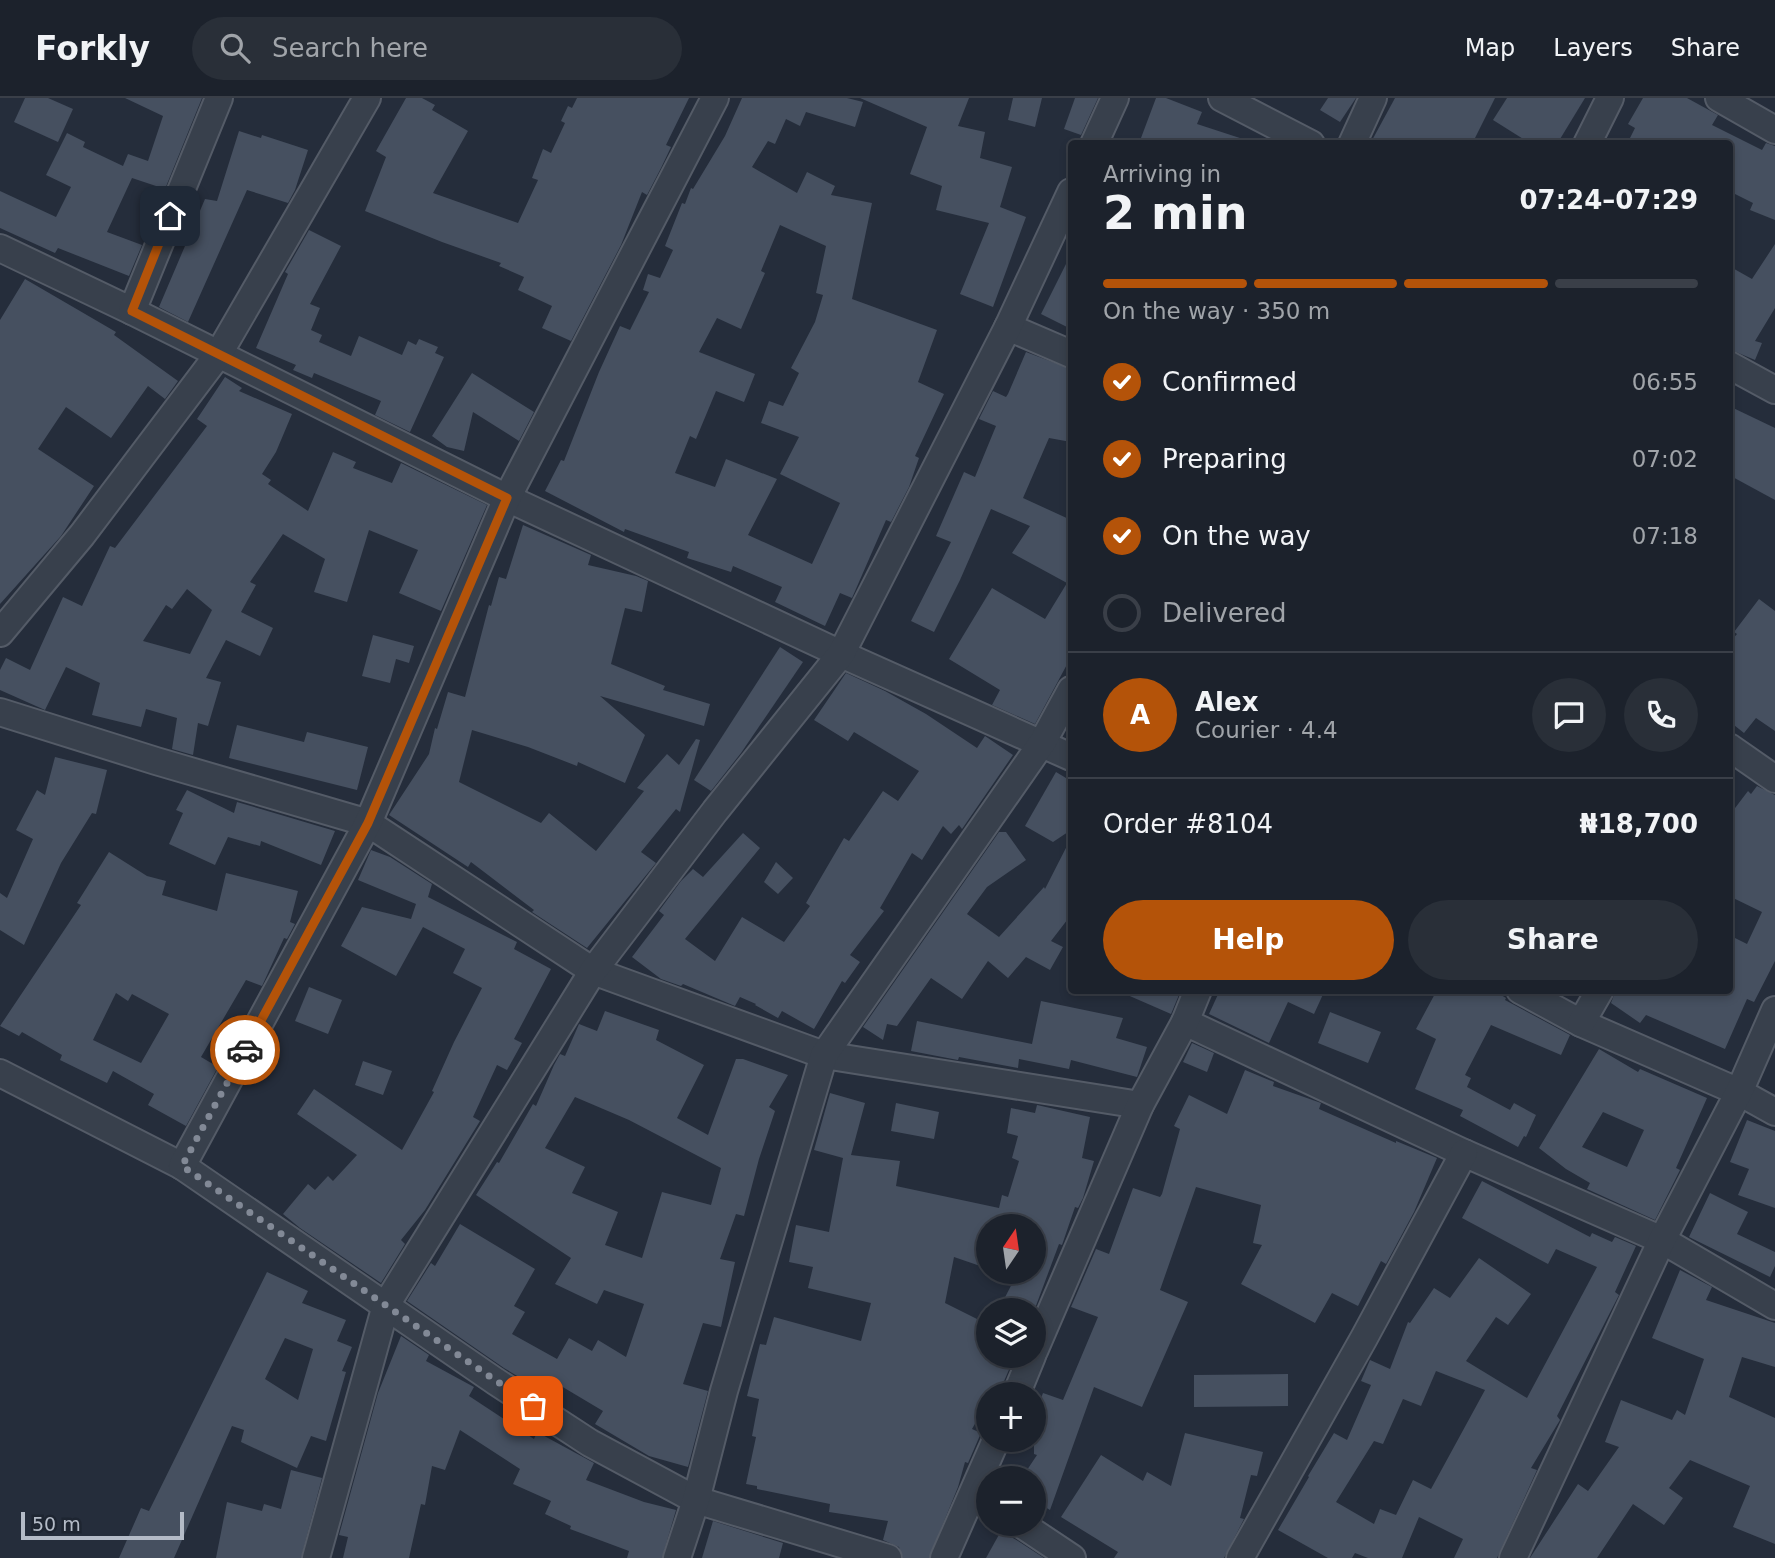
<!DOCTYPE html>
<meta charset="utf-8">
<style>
body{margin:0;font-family:"DejaVu Sans",sans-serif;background:#292f38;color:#f1f3f6;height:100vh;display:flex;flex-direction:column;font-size:26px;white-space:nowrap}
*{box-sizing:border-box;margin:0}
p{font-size:23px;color:#a0a4a9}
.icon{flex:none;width:38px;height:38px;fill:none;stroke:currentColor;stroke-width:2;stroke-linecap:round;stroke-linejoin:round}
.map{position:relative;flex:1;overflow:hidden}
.panel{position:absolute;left:1068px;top:42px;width:665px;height:854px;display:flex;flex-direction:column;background:#1c222c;border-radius:7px;box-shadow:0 4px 10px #0003,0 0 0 2px #3a3f48}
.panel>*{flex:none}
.needle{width:46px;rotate:13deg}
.tools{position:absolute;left:976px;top:1116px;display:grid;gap:14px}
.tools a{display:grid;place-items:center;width:70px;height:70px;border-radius:50%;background:#1c222c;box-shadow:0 4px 10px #0003,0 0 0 2px #3a3f48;font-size:35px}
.scale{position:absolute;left:21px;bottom:18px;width:163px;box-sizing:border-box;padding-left:7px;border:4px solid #b4bbc7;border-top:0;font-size:19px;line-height:24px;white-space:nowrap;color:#b4bbc7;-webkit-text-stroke:5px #1e2531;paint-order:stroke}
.pin{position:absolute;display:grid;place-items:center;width:60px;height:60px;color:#fff;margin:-30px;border-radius:14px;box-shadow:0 4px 10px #0006}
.courier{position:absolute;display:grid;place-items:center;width:70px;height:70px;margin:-35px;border:5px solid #b45309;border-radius:50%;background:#fff;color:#222;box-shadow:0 2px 9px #0007}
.headline em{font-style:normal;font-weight:700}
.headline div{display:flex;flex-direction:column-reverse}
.headline{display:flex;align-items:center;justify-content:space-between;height:119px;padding:0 35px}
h1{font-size:46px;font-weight:700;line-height:52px}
.bar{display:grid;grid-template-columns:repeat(4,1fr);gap:10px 7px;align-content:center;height:84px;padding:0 35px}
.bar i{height:9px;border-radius:5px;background:#3a3f48}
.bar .active{background:#b45309}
.bar p{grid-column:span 4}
.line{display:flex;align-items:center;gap:18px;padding:0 35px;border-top:2px solid #3a3f48}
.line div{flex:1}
.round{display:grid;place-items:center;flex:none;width:74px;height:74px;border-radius:37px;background:#292f38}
ol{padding:0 35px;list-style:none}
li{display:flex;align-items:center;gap:21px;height:77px}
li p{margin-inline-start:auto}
li .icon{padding:7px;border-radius:50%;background:#b45309;color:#fff;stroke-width:4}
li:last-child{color:#a0a4a9}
li i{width:38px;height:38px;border:4px solid #3a3f48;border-radius:50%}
.action{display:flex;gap:14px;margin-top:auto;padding:14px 35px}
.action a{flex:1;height:80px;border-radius:42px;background:#b45309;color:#fff;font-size:28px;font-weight:700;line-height:80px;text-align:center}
.action a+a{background:#292f38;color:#f1f3f6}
header{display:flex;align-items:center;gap:42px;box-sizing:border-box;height:98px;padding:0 35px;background:#1c222c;border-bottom:2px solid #3a3f48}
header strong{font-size:33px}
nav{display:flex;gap:38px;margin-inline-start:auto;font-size:24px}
.search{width:490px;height:63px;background:#292f38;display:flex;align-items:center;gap:18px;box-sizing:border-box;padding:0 24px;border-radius:38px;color:#a0a4a9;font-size:26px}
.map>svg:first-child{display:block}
.building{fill:#465060;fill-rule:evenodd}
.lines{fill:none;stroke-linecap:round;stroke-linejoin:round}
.street-casing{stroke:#545b67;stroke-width:30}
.street{stroke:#38404c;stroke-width:26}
.done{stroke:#828996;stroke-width:7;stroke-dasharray:0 12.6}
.route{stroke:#b45309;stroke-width:9}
</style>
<header>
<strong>Forkly</strong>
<div class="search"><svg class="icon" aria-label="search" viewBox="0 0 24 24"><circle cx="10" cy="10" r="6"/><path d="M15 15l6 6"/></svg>Search here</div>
<nav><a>Map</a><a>Layers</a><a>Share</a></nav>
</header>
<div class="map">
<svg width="1775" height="1460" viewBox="0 0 1775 1460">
<rect width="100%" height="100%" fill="#252d3b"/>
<g class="building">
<path d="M25 0H48L73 11 58 44 14 24Z"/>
<path d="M125 0H202L165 91 132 80 107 134 142 147 129 178 58 150 55 155 0 130V93L56 119 71 89 46 77 67 35 85 44 83 49 123 68 128 56 148 63 163 18Z"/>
<path d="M406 0H422L435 7 432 12 468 33 433 95 518 125 538 82 532 80 543 51 551 55 565 25 561 23 568 8 572 10 577 0H689L666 47 671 49 661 70 647 97 642 94 621 147 571 243 542 230 552 208 518 192 524 179 499 168 501 165 442 144 365 113 386 59 376 53Z"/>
<path d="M742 0H847L863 4 855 29 806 14 800 28 786 21 775 46 768 43 752 69 797 95 807 74 835 88 831 97 872 105 852 201 937 232 918 284 944 296 915 358 919 360 909 389 891 424 886 422 852 500 840 495 825 528 775 504 782 489 733 468 731 474 687 460 689 454 625 431 624 434 545 393 561 362 564 363 599 274 620 228 630 232 649 194 643 192 648 176 660 180 673 152 665 148 682 105 685 106 691 90 693 91 725 38ZM780 127 826 148 816 195 823 197 815 224 791 270 799 275 783 308 769 303 761 325 799 339 780 376 840 405 812 466 748 437 777 381 726 361 715 389 675 375 690 338 696 341 716 293 744 304 755 276 699 254 717 220 741 231 765 175 761 173Z"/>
<path d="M860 0H969L958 28 985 34 980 60 1012 69 1000 109 1026 119 993 209 960 196 989 125 936 112 942 88 910 76 927 29Z"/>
<path d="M1013 0H1042L1035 29 1008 22Z"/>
<path d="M1075 0H1098L1081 37 1064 31Z"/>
<path d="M1156 0H1166L1202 14 1197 26 1246 42V46H1155L1141 40Z"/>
<path d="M1328 0H1356L1340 24 1320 12Z"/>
<path d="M1395 0H1495L1472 46H1370Z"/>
<path d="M1507 0H1585L1557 46H1531L1493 22Z"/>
<path d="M1643 0H1687L1718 17 1712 27 1762 52 1766 45 1775 48V122L1750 112 1753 105 1729 93V46H1639L1630 40 1635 30 1628 26Z"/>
<path d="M239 33 261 40 262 37 308 52 295 92 288 105 247 92 188 224 159 209 205 101 217 103Z"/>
<path d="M309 132 341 148 310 206 320 210 311 232 322 237 319 244 351 258 359 238 402 257 408 243 416 247 419 241 438 249 435 255 444 259 410 334 375 317 381 303 314 275 312 280 293 272 296 267 256 250 288 176 285 174Z"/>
<path d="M1775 146V210L1755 243 1762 245 1755 262 1729 251V168L1752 181Z"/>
<path d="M1071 156V231L1041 216Z"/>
<path d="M25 181 116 234 114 237 178 283 165 301 148 288 111 340 66 309 38 351 94 388 61 438 0 506V222Z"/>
<path d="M1026 254 1071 271V344L1049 340 1023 400 1071 422V559L1035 626 992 607 1000 592 949 561 992 490 1045 521 1067 485 1012 455 1030 428 991 411 960 482 934 534 911 523 951 444 936 438 964 374 975 379 996 328 979 321 993 293 1006 299 1008 296Z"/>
<path d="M472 275 534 314 519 343 473 314 464 353 447 349 432 338Z"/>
<path d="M225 279 242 290 239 293 292 316 276 354 262 376 271 382 268 386 308 413 333 354 356 364 353 370 392 385 401 365 487 407 441 513 399 495 418 452 369 432 347 504 314 494 325 461 283 436 250 484 256 487 241 514 273 530 260 558 226 542 206 580 221 584 208 628 198 625 193 657 172 651 177 620 146 611 141 629 92 617 100 585 66 569 45 612 0 592V572L6 560 30 572 63 499 82 508 110 448 115 450 207 328 197 321ZM187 491 212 512 190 556 143 543 166 507 172 511Z"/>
<path d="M1729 308 1775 330V402L1729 377Z"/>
<path d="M523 427 591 457 588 467 636 478 648 483 642 514 625 510 611 566 665 588 663 592 710 606 704 628 600 598 645 637 625 685 578 664 577 668 528 649 472 632 459 684 541 725 549 715 596 753 644 693 637 690 667 656 679 667 696 641 700 642 680 714 676 711 641 754 656 765 587 850 532 814 534 812 471 764 468 769 389 717 429 656 435 630 437 631 448 594 465 599 489 507 491 508 499 479 506 481Z"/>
<path d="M1759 501 1775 513V633L1756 620 1744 635 1729 623V545L1737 536 1734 534Z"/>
<path d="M373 537 414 548 409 565 396 561 390 585 362 578Z"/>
<path d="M780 549 803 564 741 655 711 693 694 682Z"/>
<path d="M846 575 885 593 926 616 977 650 985 638 1013 657 962 731 959 727 951 736 943 728 922 762 912 755 880 810 884 813 850 857 860 864 845 885 842 883 814 931 782 913 778 920 755 907 756 906 740 899 735 908 683 886 681 888 661 881 632 859 664 817 659 813 681 783 693 771 703 779 743 735 760 750 685 841 715 863 742 819 784 844 810 808 806 805 844 740 849 743 883 693 898 703 919 673 854 634 848 643 814 622Z"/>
<path d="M237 627 304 644 307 634 368 649 357 692 229 660Z"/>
<path d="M55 659 107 672 96 716 92 715 61 765 24 847 0 832V795L7 800 33 741 16 732 37 692 45 697Z"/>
<path d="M1056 674 1071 683V732L1053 744 1025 728Z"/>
<path d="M1757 688 1775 697V863L1754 904 1747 901 1725 951 1646 917 1640 925 1611 905 1616 892H1729V837L1747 846 1762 814 1729 798V718L1748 693 1751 696Z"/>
<path d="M187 692 234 715 237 704 335 733 321 767 261 743 260 748 228 739 215 767 169 746 183 715 176 712Z"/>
<path d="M999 734H1006L1026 762 987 789 967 816 999 839 1044 789 1045 791 1071 740V817L1051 843 1063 849 1050 872 1026 859 1008 880 988 863 962 901 931 880 897 928 887 926 883 942 863 929Z"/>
<path d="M371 752 390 759 432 786 428 799 517 844 514 851 551 871 514 941 522 945 507 972 497 967 473 1019 480 1023 425 1112 401 1142 405 1146 381 1185 300 1130 283 1116 308 1086 315 1092 328 1078 333 1083 357 1057 297 1016 314 991 402 1052 434 994 432 993 454 944 482 890 453 875 465 851 423 829 396 878 341 848 362 809 411 821 416 806 358 782Z"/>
<path d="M109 754 147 778 166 783 162 797 217 813 226 775 298 793 290 824 295 826 287 841 284 840 262 888 246 882 201 959 218 969 186 1028 148 1007 154 996 113 973 107 985 60 962 62 957 22 934 19 938 0 928 81 807 77 805ZM116 895 128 903 132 896 169 916 141 965 93 942Z"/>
<path d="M776 764 793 780 778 796 764 784Z"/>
<path d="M309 889 342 902 328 936 295 923Z"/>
<path d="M1116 892H1181L1171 916Z"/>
<path d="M1220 892H1325L1314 916 1288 904 1269 945 1209 916Z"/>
<path d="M1437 892H1493L1506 900 1505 902 1570 937 1561 957 1491 927 1465 977 1471 980 1467 989 1510 1012 1514 1005 1536 1017 1526 1039 1524 1038 1518 1049 1460 1018 1463 1012 1415 991 1436 941 1416 931Z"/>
<path d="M1041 903 1123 920 1116 940 1147 949 1137 979 1071 962 1069 971 1019 961 1018 970 959 959 958 962 911 953 917 923 1032 946Z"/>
<path d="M605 913 659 932 656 942 704 967 677 1020 708 1037 736 961H743L788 977 769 1009 775 1013 759 1061 744 1118 736 1116 720 1161 735 1164 721 1229 703 1225 683 1286 708 1293 688 1369 649 1358 595 1326 603 1313 556 1285 549 1297 504 1270 407 1203 431 1165 435 1168 460 1126 535 1171 514 1208 525 1214 512 1236 557 1261 569 1240 592 1253 598 1242 626 1259 644 1206 604 1192 597 1206 555 1186 571 1160 476 1097 497 1064 499 1065 533 1006 536 1008 554 967 560 956 565 958 579 926 597 933ZM575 999 629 1022 721 1070 711 1107 662 1094 642 1160 605 1147 618 1114 572 1095 585 1069 545 1050Z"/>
<path d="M1330 914 1381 934 1368 965 1318 945Z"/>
<path d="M1192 945 1214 955 1207 974 1183 964Z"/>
<path d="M1599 951 1638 974 1640 971 1707 1000 1676 1070 1680 1072 1655 1122 1587 1091 1590 1085 1566 1071 1539 1050ZM1603 1014 1644 1032 1627 1069 1582 1049Z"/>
<path d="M363 963 392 973 383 997 355 987Z"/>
<path d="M1245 972 1274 984 1273 988 1321 1005 1319 1011 1396 1045V1043L1437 1060 1414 1114 1386 1166 1381 1163 1358 1208 1332 1195 1315 1225 1241 1186 1262 1147 1253 1145 1261 1107 1196 1089 1160 1192 1188 1204 1142 1309 1094 1289 1050 1412 1034 1402V1381H1021L1037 1357 1034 1356V1319L1043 1295 1063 1302 1098 1219 1071 1209 1096 1151 1109 1156 1133 1090 1160 1099 1162 1096 1180 1031 1174 1028 1189 997 1227 1016Z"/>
<path d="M830 995 865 1005 851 1057 900 1063 896 1088 999 1110 1002 1097 1008 1099 1019 1063 1012 1060 1018 1038 1007 1035 1011 1010 1035 1015 1037 1007 1090 1019 1082 1060 1094 1063 1083 1100 1078 1110 1075 1109 1062 1147 1059 1146 1034 1213H998L1018 1174H1034V1129H989V1171L954 1159 945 1205 989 1227V1258H1011L1007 1265 1011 1267 998 1297H989V1301L972 1331 981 1335 968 1365 965 1364 958 1389 929 1460H903L899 1449 883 1442 888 1423 829 1414 830 1406 757 1391V1388L746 1386 756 1339 752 1338 759 1301 747 1298 760 1246 766 1247 774 1219 861 1243 871 1205 808 1190 813 1169 789 1164 796 1127 829 1134 843 1060 814 1052Z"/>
<path d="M896 1005 939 1014 934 1041 891 1033Z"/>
<path d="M1747 1022 1775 1033V1110L1738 1097 1749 1071 1730 1064Z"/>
<path d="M1482 1083 1590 1139 1592 1135 1612 1144 1615 1139 1636 1148 1615 1194 1619 1197 1557 1318 1560 1322 1531 1370 1537 1372 1497 1460H1454L1463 1441 1419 1419 1402 1460H1368L1355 1455 1352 1460H1328L1278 1432 1309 1379 1308 1378 1334 1335 1347 1342 1371 1287 1361 1283 1370 1262 1390 1271 1408 1224 1410 1225 1434 1190 1450 1200 1479 1160 1531 1196 1508 1227 1496 1219 1466 1263 1527 1300 1597 1169 1556 1151 1548 1166 1462 1120ZM1436 1273 1485 1292 1431 1391 1413 1382 1396 1417 1380 1411 1374 1426 1336 1404 1374 1343 1383 1346 1403 1301 1421 1308Z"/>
<path d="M1710 1095 1748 1114 1737 1136 1775 1154V1168L1770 1179 1689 1139Z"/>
<path d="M1680 1172 1712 1189 1706 1202 1775 1225V1269L1742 1259 1729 1299 1775 1320V1446L1733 1429 1750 1388 1690 1362 1669 1390 1683 1400 1664 1427 1633 1406 1597 1460H1530L1578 1386 1588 1393 1619 1349 1605 1344 1621 1302 1672 1322 1677 1312 1685 1317 1704 1261 1652 1240Z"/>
<path d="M267 1174 308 1193 302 1205 346 1222 337 1243 352 1249 342 1273 346 1274 326 1343 311 1338 297 1370 241 1344 244 1332 232 1328 174 1460H119L141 1410 149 1413ZM285 1240 313 1251 298 1302 265 1281Z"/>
<path d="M401 1238 429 1257 426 1263 474 1289 469 1298 534 1341 537 1334 594 1365 586 1382 644 1404 676 1412 662 1460H627L629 1453 570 1431 571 1428 545 1416 551 1403 513 1386 520 1371 460 1332 445 1372 432 1368 425 1407 421 1406 409 1460H343L348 1439 339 1437 378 1295Z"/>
<path d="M1288 1276V1308L1194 1309V1277Z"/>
<path d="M1185 1335 1263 1354 1257 1378 1251 1377 1240 1420 1244 1421 1224 1460H1114L1118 1454 1061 1419 1101 1357 1143 1383 1147 1374 1171 1388Z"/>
<path d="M291 1372 322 1380 301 1460H216L227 1404 262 1413 264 1406 281 1411Z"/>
<path d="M713 1423 783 1445 779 1460H702Z"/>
<path d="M1001 1433 1018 1443 1044 1460H986Z"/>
</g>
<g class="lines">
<g class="street-casing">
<g id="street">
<path d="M1222 0 1311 46"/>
<path d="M1719 0 1775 32"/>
<path d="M1094 46 1115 0"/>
<path d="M1352 46 1373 0"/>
<path d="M1587 46 1610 0"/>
<path d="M0 150 132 213 507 400 841 556 1071 659"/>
<path d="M132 213 219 0"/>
<path d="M1008 229 1071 256"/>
<path d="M1729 267 1775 292"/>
<path d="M0 535 82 437 218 257 367 0"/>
<path d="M0 614 156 663 368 725 593 873 824 957 1140 1007"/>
<path d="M1729 649 1775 681"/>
<path d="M1520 892 1581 925 1739 994 1775 1014"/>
<path d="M1185 924 1464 1055 1662 1142 1775 1208"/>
<path d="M1581 925 1600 892"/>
<path d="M0 975 182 1068 495 1283 590 1345 696 1402 888 1460"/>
<path d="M182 1068 368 725 507 400 715 0"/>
<path d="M1034 1253 1140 1007 1185 924 1198 892"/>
<path d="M1016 1297 1032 1258"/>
<path d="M1021 1426 1072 1460"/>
<path d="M316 1460 386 1207 593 873 715 713 841 556 1008 229 1071 94"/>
<path d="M677 1460 696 1402 724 1293 824 957 1042 645 1071 592"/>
<path d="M944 1460 996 1342"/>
<path d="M1240 1460 1364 1240 1464 1055"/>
<path d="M1513 1460 1662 1142 1739 994 1775 912"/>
</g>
</g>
<use href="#street" class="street"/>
</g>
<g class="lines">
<path class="done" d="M245 952 182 1068 533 1308"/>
<path class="route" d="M170 118 132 213 507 400 368 725 245 952"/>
</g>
</svg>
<div class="tools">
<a><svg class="needle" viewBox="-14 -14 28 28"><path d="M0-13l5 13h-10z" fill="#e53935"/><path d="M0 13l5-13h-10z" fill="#a0a4a9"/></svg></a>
<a><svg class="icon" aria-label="layers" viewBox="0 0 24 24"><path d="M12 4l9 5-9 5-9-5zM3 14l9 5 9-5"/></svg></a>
<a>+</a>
<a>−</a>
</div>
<div class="scale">50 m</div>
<div class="pin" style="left:533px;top:1308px;background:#ea580c"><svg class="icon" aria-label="bag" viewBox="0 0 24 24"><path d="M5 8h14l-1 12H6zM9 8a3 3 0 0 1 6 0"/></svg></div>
<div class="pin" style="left:170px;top:118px;background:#1f2937"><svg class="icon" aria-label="home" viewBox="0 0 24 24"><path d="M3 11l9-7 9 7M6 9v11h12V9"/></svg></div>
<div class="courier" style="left:245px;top:952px"><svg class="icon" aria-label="car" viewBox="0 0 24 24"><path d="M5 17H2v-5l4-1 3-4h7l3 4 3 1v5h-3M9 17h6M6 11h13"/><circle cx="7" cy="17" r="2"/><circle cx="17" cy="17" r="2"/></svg></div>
<section class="panel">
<div class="headline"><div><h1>2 min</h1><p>Arriving in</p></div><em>07:24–07:29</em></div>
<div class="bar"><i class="active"></i><i class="active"></i><i class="active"></i><i></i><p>On the way · 350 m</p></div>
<ol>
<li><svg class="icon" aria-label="check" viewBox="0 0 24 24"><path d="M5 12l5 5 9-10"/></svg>Confirmed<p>06:55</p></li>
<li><svg class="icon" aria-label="check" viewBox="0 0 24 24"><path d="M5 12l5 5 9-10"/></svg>Preparing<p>07:02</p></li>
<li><svg class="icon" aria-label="check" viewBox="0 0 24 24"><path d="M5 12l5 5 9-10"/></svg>On the way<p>07:18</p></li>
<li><i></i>Delivered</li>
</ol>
<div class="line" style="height:126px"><b class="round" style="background:#b45309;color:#fff">A</b><div><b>Alex</b><p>Courier · 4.4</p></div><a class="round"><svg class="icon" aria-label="chat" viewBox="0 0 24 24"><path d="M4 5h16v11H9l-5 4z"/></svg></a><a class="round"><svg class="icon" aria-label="phone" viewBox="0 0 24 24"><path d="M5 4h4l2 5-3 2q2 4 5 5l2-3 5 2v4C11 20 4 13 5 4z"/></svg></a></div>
<div class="line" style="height:91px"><div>Order #8104</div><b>₦18,700</b></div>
<div class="action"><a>Help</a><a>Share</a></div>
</section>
</div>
